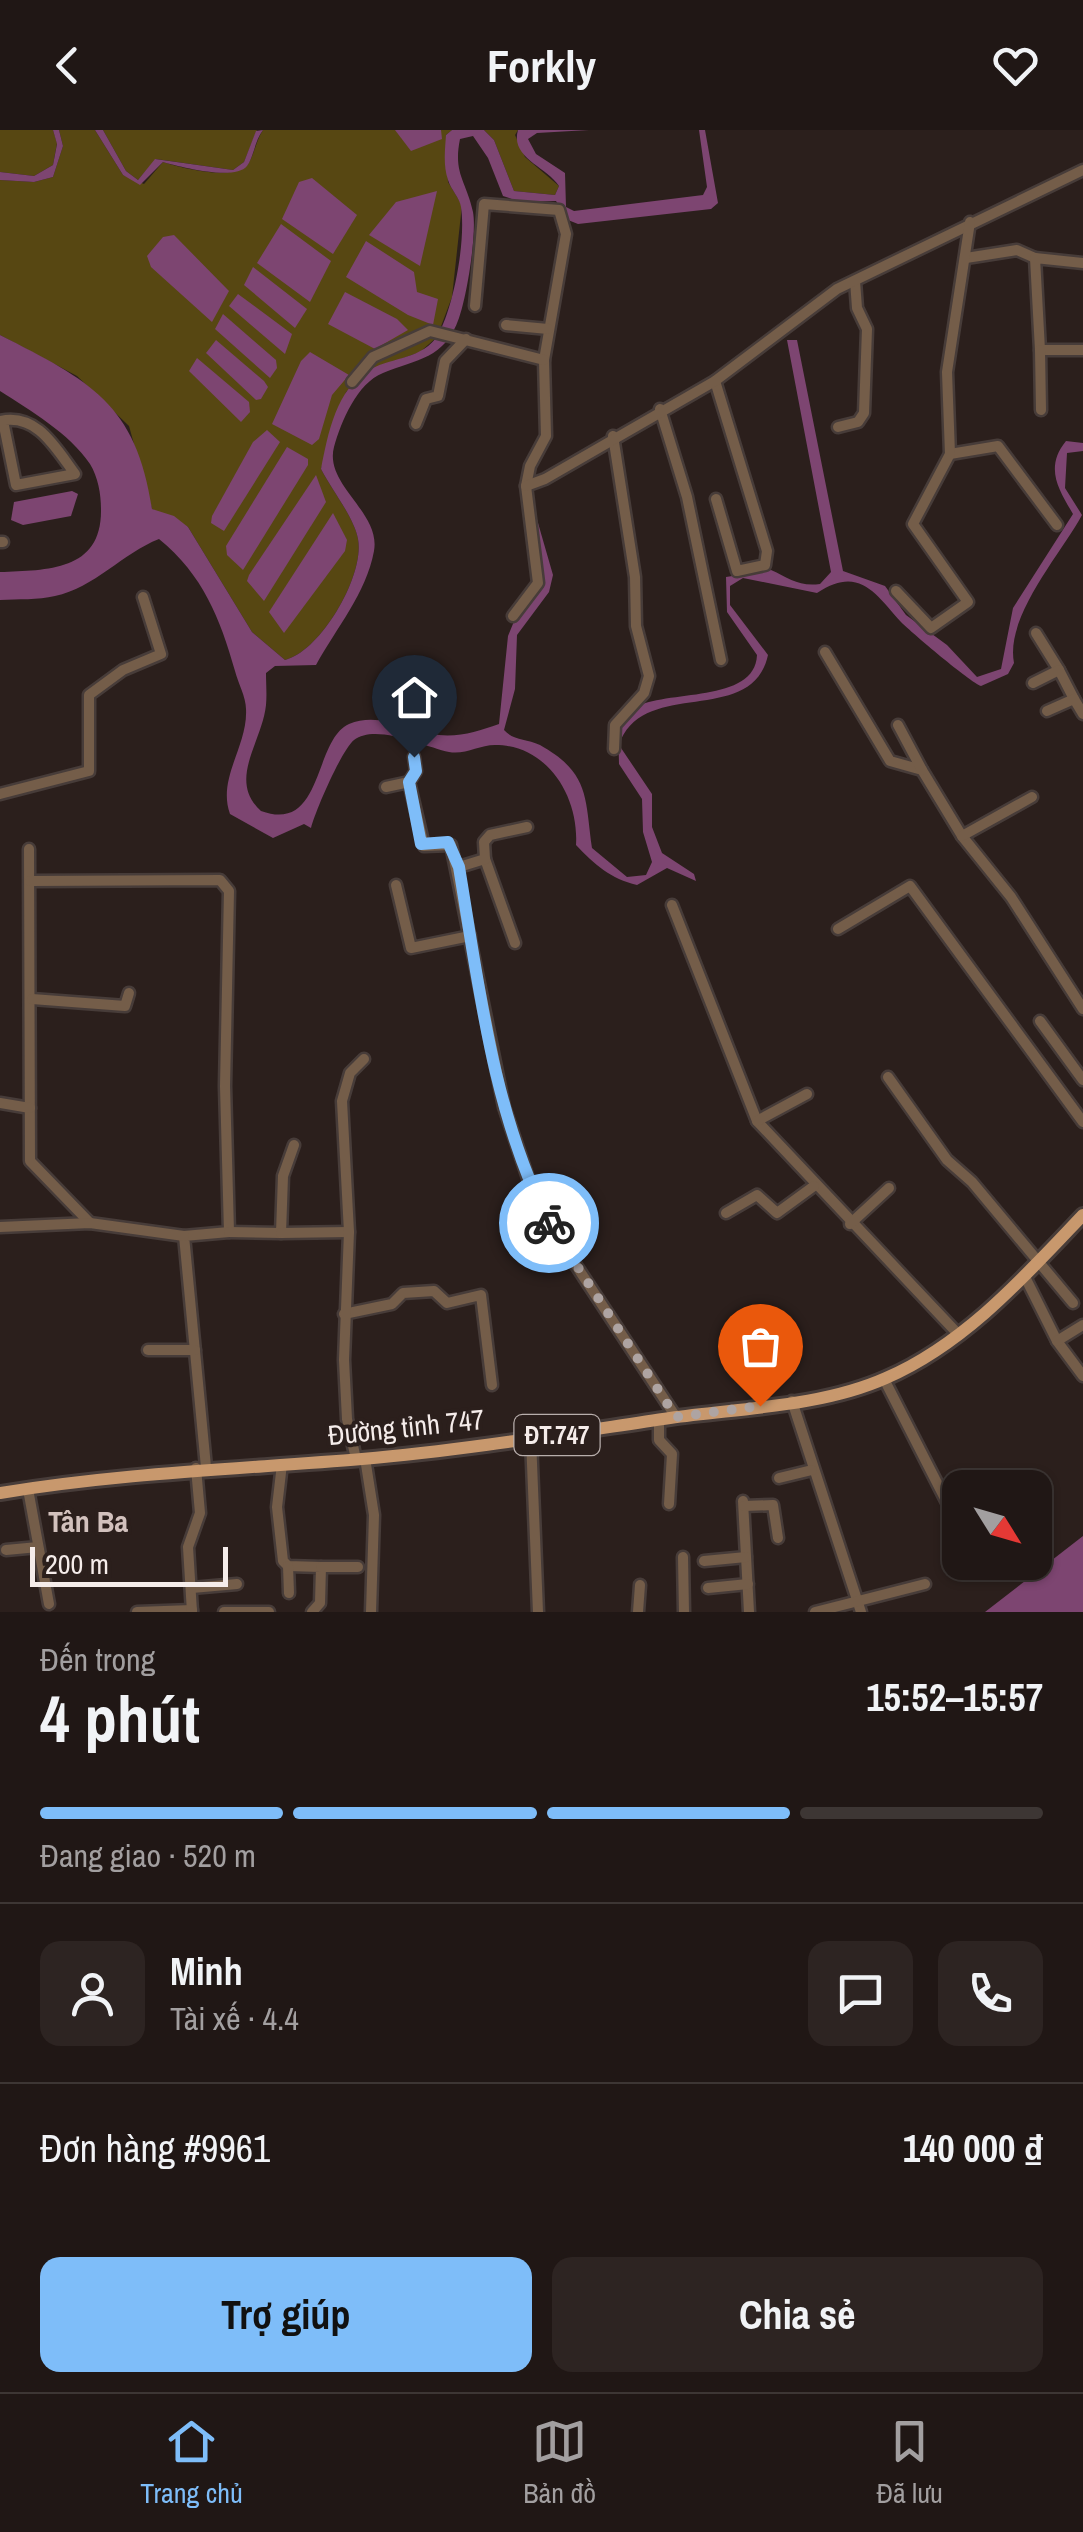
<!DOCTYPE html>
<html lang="vi">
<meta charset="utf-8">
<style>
body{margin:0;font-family:"Archivo Narrow",sans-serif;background:#2d2422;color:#f1f3f6;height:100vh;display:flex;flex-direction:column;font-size:38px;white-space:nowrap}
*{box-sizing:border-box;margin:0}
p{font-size:32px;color:#a29fa0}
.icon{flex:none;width:55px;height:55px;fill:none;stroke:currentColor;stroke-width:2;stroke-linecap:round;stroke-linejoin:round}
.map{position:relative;height:1482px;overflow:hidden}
.side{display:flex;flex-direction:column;background:#201715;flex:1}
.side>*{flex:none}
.needle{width:65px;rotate:127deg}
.buttons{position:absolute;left:942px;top:1340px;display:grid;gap:20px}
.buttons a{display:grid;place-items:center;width:110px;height:110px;border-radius:20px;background:#201715;box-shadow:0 2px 8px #0004,0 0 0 2px #3d3634;font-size:50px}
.scale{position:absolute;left:30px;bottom:25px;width:198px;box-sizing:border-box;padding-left:10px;border:5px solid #f5ecea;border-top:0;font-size:28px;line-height:35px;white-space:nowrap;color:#f5ecea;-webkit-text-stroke:8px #2b1f1c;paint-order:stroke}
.pin{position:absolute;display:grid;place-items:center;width:85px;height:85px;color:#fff;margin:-102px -42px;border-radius:50% 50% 50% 0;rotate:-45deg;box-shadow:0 0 10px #0007}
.pin .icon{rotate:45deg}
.courier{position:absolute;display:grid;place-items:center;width:100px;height:100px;margin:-50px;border:8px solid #7ebdf9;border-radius:50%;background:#fff;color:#222;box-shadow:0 2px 12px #0007}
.summary em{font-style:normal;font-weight:800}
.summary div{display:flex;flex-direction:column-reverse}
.summary{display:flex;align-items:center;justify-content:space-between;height:170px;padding:0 40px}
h1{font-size:65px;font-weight:800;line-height:75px}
.bar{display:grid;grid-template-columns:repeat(4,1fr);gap:15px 10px;align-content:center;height:120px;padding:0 40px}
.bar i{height:12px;border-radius:8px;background:#3d3634}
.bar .on{background:#7ebdf9}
.bar p{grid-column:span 4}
.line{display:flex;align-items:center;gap:25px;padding:0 40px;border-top:2px solid #3d3634}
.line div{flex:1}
.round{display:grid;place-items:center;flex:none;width:105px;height:105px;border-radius:20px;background:#2d2422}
.action{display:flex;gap:20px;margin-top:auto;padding:20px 40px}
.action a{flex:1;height:115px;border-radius:20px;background:#7ebdf9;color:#111;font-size:40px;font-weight:800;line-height:115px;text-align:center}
.action a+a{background:#2d2422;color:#f1f3f6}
header{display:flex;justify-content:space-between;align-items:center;height:130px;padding:0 40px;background:#201715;font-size:45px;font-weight:800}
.menu{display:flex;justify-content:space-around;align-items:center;height:140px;border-top:2px solid #3d3634;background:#201715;font-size:28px;color:#a29fa0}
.menu a{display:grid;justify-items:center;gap:5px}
.menu .on{color:#7ebdf9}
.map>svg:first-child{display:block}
.green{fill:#574712}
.water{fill:#7d4571}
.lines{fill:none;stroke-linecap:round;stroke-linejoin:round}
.minor-casing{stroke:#473c39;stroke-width:15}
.major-casing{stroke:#473c39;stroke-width:18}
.minor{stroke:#745d49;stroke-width:10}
.major{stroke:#c8986d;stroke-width:12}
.done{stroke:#aea4a2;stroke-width:10;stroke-dasharray:0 18}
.route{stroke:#7ebdf9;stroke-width:12}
.labels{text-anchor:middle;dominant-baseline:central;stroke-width:8;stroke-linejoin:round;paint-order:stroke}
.shield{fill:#2b1f1c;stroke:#b8aeac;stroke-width:2.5}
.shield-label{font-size:25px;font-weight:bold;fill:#f5ecea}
.street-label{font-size:28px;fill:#f5ecea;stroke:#2b1f1c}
.neighbourhood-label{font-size:30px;font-weight:bold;fill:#d2c1bd;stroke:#2b1f1c}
</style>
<header><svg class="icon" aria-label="back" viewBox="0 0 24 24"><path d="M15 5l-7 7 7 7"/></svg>Forkly<svg class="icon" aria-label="heart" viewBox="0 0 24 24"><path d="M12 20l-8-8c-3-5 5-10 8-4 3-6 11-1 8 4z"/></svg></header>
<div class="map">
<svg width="1083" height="1482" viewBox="0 0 1083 1482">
<rect width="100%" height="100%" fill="#2b1f1c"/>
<g class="green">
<path d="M0 0H53L57 13 53 35 34 46 0 42Z"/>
<path d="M59 0H95L123 45 144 54 163 32C181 38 232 51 247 35 254 27 256 10 263 0H452L446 5 448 52 462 75 452 167 437 207 420 222 370 240 346 262 321 339C331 359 354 387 358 409 365 446 320 522 285 530L252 502 188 397 152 379 129 296 77 246 0 205V50L34 52 53 47 63 16Z"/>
<path d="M103 0H257L244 32 233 40 156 29 138 50 126 41Z"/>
<path d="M484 0H518L515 5 525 27 559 56 555 65 514 61 494 10Z"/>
</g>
<g class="water">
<path d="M53 0H59L63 16 53 47 34 52 0 50V42L34 46 53 35 57 14Z"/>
<path d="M95 0H103L126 41 138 50 155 29 233 40 244 32 256 1 263 0C255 10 254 26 247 36 235 51 180 37 163 32L140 55 123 45Z"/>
<path d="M395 0H441L442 9 411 21Z"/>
<path d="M452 0H484L494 10 514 61 555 65 559 56C546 36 510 28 518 0H589L537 3 528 9 536 24 565 43 566 77 574 81 703 65 707 57 699 0H705L718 73 711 79 578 94 568 90 556 71 521 72 503 66 488 28 473 6 460 9C453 44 466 50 473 82 477 103 467 166 459 188 445 229 417 229 383 243 357 253 341 292 334 317 324 355 381 382 374 421 366 464 336 498 316 535L275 536 266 543C266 553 267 565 266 575 262 613 227 650 261 681 324 704 313 610 349 594 379 581 410 601 439 605 461 607 479 601 499 594L508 506 517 484 544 452 530 389 536 386 553 445 549 462 517 505 515 559 504 600C514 611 526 608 540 615 590 643 585 668 592 718L627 747 646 745 652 732 643 702 642 669 619 634 618 596C622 590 628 582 634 578 665 559 755 574 757 525L727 482 726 447 771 440C789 448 799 457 820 454L831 442 787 210H797L843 441 885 456 906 485 947 515 977 547 1001 539 1013 478 1073 384C1059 360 1044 338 1066 311L1083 313V321L1067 323 1065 358 1082 385C1061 424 1005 486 1014 533L1008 544 981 556C970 552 912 503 901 492 875 463 859 435 817 463L743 448 730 456V475L768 525C752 598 642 546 619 615L652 664V697L662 723 694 744 696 751 667 738 637 755C611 749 594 734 576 715 579 667 548 615 495 615 479 615 465 625 449 622 425 617 376 593 354 610 341 621 315 682 311 698L304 694 273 708 230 684C217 648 248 616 246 579 246 567 238 553 235 541 220 488 203 445 159 409 123 423 94 458 55 466 38 470 18 469 0 470V442C48 440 102 441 101 379 101 364 98 347 90 334 69 303 31 281 0 261V205C90 251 136 273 152 379L174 386 188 397 252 502 285 530C320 522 365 446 358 409 354 387 331 359 321 339 328 304 336 258 371 239 393 227 423 229 438 205 454 176 466 110 461 77 460 68 451 60 448 50 443 36 445 19 446 5Z"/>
<path d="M312 48 357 85 333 124 282 89 299 52Z"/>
<path d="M437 61 420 136 369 105 396 72Z"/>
<path d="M281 94 331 131 310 172 257 133Z"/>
<path d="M174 105 229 161 212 192 151 137 147 126 163 107Z"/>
<path d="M366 111 414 142 417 162 438 169 433 195 408 185 346 147Z"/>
<path d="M253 137 307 179 295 198 244 155Z"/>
<path d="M345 162 397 189 408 200 375 219 328 194Z"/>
<path d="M238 164 292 204 285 224 229 176Z"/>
<path d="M223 184 276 230 277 238 270 248 215 199Z"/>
<path d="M216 210 264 251 268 257 261 269 256 270 206 223Z"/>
<path d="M310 222 349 245 332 265 319 309 312 315 272 294 301 231Z"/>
<path d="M197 228 249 272 250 282 241 292 189 241Z"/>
<path d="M267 300 280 312 224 401 211 393 212 386 253 312Z"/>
<path d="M287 317 308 329V335L243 440 227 425 226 416Z"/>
<path d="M316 345 326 372 264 471 247 451 249 445Z"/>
<path d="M72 361 78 364 71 386 23 395 11 390 14 372Z"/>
<path d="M333 383 347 410 345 421 284 503 269 482Z"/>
<path d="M1083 1406V1482H985Z"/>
</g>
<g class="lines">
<g class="minor-casing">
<g id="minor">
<path d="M966 128 1017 120 1035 128"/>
<path d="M1083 133 1035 128 1040 220H1083"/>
<path d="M475 176 484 74 559 80 566 104 544 230 546 306 530 336 526 356 538 453 513 486"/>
<path d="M506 195 548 199"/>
<path d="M1040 220 1041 280"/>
<path d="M715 251 767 421 765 435 737 441 716 369"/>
<path d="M352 252 373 227 430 201 544 230"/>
<path d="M660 279 687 367 721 530"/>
<path d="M0 291C37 283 55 317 75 344L16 355 3 291"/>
<path d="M416 294 426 269 438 266 445 231 466 209"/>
<path d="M838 297 858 292 864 283 867 199 857 178 855 151"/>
<path d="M613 306 635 447 636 496 649 546 644 563 615 595 614 619"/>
<path d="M950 324 998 316 1057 395"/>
<path d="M526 356 545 349 715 251 837 159 1083 40"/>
<path d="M0 412H3"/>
<path d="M896 461 931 498 968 472 913 394 950 324 947 242 970 92"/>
<path d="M1036 503 1059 540"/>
<path d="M825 522 890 631 922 640 962 706 1011 767 1083 879"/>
<path d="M1033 553 1059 540 1074 569"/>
<path d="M1047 581 1074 569 1083 584"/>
<path d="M898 595 922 640"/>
<path d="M409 652 416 641 414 627"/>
<path d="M386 657 409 652 424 716 451 715 504 977 528 1048 554 1102 676 1287"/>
<path d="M0 664 89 641V565L123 540 161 524 143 467"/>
<path d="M962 706 1032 667"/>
<path d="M29 719 30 1031 90 1093"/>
<path d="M485 729 515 813"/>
<path d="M459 737 485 729 484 712 490 705 527 697"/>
<path d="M30 751 220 750 229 761 225 956 229 1102 184 1106 206 1337"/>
<path d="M396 755 411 818 470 806"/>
<path d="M672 775 757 991 959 1205"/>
<path d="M838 799 910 756 1083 992"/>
<path d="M32 869 125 876 129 863"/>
<path d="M1040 891 1083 950"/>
<path d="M888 947 947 1030 972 1052 1073 1173"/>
<path d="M0 973 30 978"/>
<path d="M757 991 807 964"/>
<path d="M726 1083 757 1065 777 1083 814 1056"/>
<path d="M850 1094 889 1058"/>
<path d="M0 1097 90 1093 184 1106"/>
<path d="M229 1102 281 1103 283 1046 294 1015"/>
<path d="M281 1103 349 1102"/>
<path d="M1024 1145 1057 1211 1083 1246"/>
<path d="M344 1184 392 1174 403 1163 434 1161 447 1173 481 1165 492 1255"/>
<path d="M1057 1211 1083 1195"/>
<path d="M148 1220H195"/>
<path d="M884 1249 960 1398"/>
<path d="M792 1271 861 1482"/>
<path d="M659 1290V1310L672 1324 669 1374"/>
<path d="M531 1309 538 1482"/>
<path d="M365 1328 374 1385 371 1482"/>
<path d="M356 1329 347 1289 344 1230 349 1102 342 971 350 943 364 929"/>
<path d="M282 1334 277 1377 283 1431 288 1436 321 1437 320 1473 312 1482"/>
<path d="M779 1348 812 1340"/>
<path d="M28 1359 49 1474"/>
<path d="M743 1371 749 1482"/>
<path d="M744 1376 773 1375 778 1408"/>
<path d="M6 1420 38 1417"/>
<path d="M683 1427 684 1482"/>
<path d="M704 1431 746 1427"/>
<path d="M42 1433 74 1431"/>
<path d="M288 1436 289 1463"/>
<path d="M321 1437H358"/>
<path d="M192 1458 237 1454"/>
<path d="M708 1458 748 1454"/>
<path d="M137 1482 192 1480"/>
<path d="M192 1482 188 1417 200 1383 196 1338"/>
<path d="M224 1482H269"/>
<path d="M638 1482 640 1455"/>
<path d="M815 1482 925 1454"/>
</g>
</g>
<g class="major-casing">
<path id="major" d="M0 1363C121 1343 240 1339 362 1329 465 1320 568 1303 670 1288 740 1278 821 1277 886 1248 965 1214 1026 1145 1083 1085"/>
</g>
<use href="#minor" class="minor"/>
<use href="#major" class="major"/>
</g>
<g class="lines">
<path class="done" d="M549 1093 676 1287 760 1276"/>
<path class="route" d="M414 627 416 641 409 652 421 714 448 712 459 737C479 857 493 983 549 1093"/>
</g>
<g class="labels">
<rect class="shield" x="514.5" y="1285" width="85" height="40" rx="8"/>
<g class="shield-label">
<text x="557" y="1305">ĐT.747</text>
</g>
<g class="street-label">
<text transform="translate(406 1297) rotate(-6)">Đường tỉnh 747</text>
</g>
<g class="neighbourhood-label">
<text x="88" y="1391">Tân Ba</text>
</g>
</g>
</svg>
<div class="buttons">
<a><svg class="needle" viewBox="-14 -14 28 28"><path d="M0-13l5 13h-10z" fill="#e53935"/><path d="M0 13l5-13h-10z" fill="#a29fa0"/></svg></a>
</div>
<div class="scale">200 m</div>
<div class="pin" style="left:760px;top:1276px;background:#ea580c"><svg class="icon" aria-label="bag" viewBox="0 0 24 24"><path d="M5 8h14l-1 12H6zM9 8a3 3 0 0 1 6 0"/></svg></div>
<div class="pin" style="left:414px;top:627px;background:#1f2937"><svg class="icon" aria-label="home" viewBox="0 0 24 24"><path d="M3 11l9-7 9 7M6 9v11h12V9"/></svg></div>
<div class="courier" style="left:549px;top:1093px"><svg class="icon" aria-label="bike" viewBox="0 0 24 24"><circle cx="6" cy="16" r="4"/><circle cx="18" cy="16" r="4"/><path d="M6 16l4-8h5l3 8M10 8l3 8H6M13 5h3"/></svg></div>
</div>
<section class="side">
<div class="summary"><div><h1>4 phút</h1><p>Đến trong</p></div><em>15:52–15:57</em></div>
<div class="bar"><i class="on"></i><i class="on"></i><i class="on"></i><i></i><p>Đang giao · 520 m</p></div>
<div class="line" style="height:180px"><a class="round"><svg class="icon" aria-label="person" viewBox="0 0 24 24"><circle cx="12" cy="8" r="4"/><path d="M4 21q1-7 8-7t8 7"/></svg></a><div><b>Minh</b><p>Tài xế · 4.4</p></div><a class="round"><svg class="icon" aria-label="chat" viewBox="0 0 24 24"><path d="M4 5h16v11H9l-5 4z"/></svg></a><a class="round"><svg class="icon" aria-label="phone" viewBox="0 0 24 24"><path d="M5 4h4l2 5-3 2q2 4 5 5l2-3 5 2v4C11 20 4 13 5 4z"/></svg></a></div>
<div class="line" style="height:130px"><div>Đơn hàng #9961</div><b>140 000 ₫</b></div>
<div class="action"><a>Trợ giúp</a><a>Chia sẻ</a></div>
</section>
<nav class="menu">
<a class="on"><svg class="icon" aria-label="home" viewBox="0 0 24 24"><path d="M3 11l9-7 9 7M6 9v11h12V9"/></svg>Trang chủ</a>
<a><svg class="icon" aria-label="map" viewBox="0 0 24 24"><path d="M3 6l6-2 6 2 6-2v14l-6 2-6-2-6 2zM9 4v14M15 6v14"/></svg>Bản đồ</a>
<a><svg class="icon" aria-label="saved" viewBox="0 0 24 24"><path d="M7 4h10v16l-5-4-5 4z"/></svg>Đã lưu</a>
</nav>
